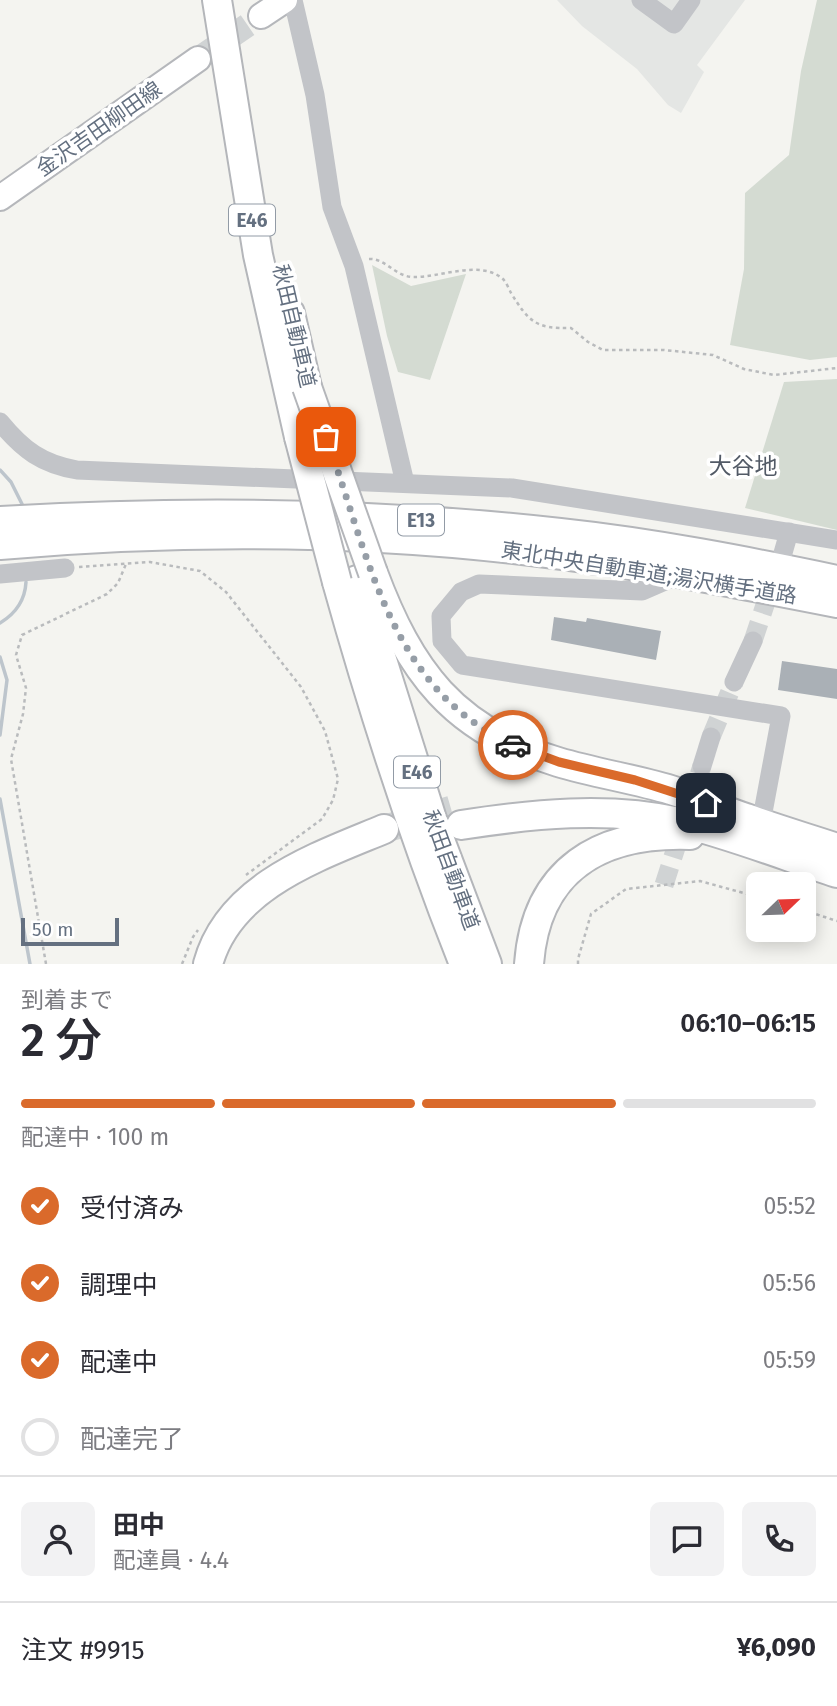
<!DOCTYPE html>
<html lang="ja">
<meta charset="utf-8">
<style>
body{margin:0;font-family:"Fira Sans","Noto Sans JP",sans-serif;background:#f2f2f3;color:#2b2b33;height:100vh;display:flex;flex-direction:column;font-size:26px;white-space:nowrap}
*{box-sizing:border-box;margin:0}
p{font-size:23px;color:#7c7c81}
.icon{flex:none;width:38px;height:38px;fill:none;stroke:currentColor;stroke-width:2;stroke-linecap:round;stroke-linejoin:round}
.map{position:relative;height:964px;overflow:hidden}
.details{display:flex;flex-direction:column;background:#fff;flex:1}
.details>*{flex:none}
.needle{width:46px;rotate:67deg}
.fabs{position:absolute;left:746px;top:872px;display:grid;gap:14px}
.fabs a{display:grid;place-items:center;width:70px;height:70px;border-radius:10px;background:#fff;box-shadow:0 4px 18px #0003;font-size:35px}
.scale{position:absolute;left:21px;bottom:18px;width:98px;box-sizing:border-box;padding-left:7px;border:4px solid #647080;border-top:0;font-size:19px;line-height:24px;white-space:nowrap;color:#647080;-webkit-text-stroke:5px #fff;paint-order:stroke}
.pin{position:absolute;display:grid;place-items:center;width:60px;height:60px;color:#fff;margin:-30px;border-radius:14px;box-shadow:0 4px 10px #0006}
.courier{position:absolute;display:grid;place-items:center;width:70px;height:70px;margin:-35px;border:5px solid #da6a2b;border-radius:50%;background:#fff;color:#222;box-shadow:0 2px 9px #0007}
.headline em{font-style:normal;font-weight:600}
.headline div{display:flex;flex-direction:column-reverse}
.headline{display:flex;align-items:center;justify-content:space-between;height:119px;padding:0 21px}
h1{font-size:46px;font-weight:600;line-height:52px}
.bar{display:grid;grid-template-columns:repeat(4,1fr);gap:10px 7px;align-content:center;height:84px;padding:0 21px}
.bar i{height:9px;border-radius:5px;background:#e1e1e2}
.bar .active{background:#da6a2b}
.bar p{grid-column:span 4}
.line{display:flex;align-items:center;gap:18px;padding:0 21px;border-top:2px solid #e1e1e2}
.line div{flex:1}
.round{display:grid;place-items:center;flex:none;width:74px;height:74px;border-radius:10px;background:#f2f2f3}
ol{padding:0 21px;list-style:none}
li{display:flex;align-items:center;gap:21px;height:77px}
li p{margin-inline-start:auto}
li .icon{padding:7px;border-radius:50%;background:#da6a2b;color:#fff;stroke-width:4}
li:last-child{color:#7c7c81}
li i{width:38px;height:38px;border:4px solid #e1e1e2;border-radius:50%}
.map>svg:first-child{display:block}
.built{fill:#e4e6e4}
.green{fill:#d4dbd2}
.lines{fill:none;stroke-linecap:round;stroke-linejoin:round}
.stream{stroke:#bdc5cc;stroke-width:3.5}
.building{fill:#aab0b6}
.minor-tunnel{stroke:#d0d3d4;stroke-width:19;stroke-dasharray:19 10;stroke-linecap:butt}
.major-tunnel{stroke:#d0d3d4;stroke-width:24;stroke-dasharray:24 12;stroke-linecap:butt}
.highway-tunnel{stroke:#d0d3d4;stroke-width:28;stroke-dasharray:28 14;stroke-linecap:butt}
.major-casing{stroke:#b5b7bb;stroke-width:28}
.highway-casing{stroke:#b4b6ba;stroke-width:32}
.path{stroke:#b9bbbd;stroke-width:2.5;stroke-dasharray:3.5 3.5;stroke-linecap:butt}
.minor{stroke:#c2c4c8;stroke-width:19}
.major{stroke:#fff;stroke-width:24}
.highway{stroke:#fff;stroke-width:28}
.highway-bridge-casing{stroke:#b4b6ba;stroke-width:32;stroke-linecap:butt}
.highway-bridge{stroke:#fff;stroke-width:28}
.done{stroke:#969ea7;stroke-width:7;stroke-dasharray:0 12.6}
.route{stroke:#da6a2b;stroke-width:9}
.labels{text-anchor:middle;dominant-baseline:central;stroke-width:7;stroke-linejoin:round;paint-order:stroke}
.shield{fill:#fff;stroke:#929ba6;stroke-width:2}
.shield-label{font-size:19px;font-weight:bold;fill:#647080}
.street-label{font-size:21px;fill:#647080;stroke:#fff}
.neighbourhood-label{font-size:23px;fill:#525a66;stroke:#fff}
</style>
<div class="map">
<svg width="837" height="964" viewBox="0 0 837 964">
<rect width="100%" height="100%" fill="#f4f4f0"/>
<path class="built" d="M557 0H745L697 65 704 72 681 113 668 105 637 69 582 26Z"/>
<g class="green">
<path d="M817 0H837V357L810 360 730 345 744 269 745 193 789 155 801 71Z"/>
<path d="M372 265 411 286 466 274 430 380 398 372 387 336Z"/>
<path d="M837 379V530L745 508 784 382Z"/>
</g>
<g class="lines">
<g class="stream">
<path d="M0 470 11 482 22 504"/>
<path d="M0 623C15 614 25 601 26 582"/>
<path d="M0 657 7 680 0 735"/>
<path d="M0 799 30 964"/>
</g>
</g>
<g class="building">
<path d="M554 617 586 622 587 618 661 631 656 660 551 640Z"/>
<path d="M782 661 837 669V699L778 690Z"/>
</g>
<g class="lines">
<g class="minor-tunnel">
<path d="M753 641 773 581"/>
<path d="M711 737 734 682"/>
<path d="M664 885 702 766"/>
</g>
<path class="major-tunnel" d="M198 59 261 16"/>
<path class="highway-tunnel" d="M384 829 457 808"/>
<g class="major-casing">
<g id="major">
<path d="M261 16 285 0"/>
<path d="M0 198 198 59"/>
</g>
</g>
<g class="highway-casing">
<g id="highway">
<path d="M217 0 258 255 299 437"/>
<path d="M290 313 307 387"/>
<path d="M0 521C187 510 374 512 560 533 653 543 746 561 837 580"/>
<path d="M0 545C185 529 376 530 561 555 653 567 745 585 837 603"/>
<path d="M373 573C410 672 453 730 558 762 595 773 634 779 671 790 697 798 721 810 746 818 776 829 807 838 837 848"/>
<path d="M357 580 432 819 487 964"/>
<path d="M337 582C373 711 414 839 464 964"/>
<path d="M461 825C532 814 608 806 679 822 732 835 785 856 837 873"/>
<path d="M208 964C229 886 317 857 384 829"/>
<path d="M529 964C536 869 600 832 690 835"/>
</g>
</g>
<g class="path">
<path d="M369 259C385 258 396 277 413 277 439 278 480 259 503 279 506 282 509 289 511 293 529 322 536 329 571 328L588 342 603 350H664L713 355 744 369 774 375 837 368"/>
<path d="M79 567 150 562 200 571 226 592 301 687 325 731 338 779 333 800 322 819 246 875"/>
<path d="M803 910 837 921"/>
<path d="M46 964 11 759 23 714 26 688 16 655 22 635 107 594 118 583 126 564"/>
<path d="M182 964 193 937 198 930"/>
<path d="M578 964V959L591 914 626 889 700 881 758 897"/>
</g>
<g class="minor">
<path d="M293 0 315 95 332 207 354 266 405 483"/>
<path d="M641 0 674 24 691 0"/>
<path d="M0 422C23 450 42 464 77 470L512 488 837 540"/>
<path d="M783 553 789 532"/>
<path d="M0 574 65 568"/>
<path d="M681 574 642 591 479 584 461 592 441 616 442 641 462 665 781 716 761 823"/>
<path d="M734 682 753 641"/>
<path d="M702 766 711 737"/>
</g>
<use href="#major" class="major"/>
<use href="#highway" class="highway"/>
<g class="highway-bridge-casing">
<g id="highway-bridge">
<path d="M307 387 373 573"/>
<path d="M299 437 337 582"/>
</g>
</g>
<use href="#highway-bridge" class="highway-bridge"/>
</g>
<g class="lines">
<path class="done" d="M326 437C369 554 388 688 513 745"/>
<path class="route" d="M513 745 559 762 635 780 706 803"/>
</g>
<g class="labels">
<g class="shield">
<rect x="229" y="204.5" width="46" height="31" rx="5"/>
<rect x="398" y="504.5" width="46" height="31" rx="5"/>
<rect x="394" y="756.5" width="46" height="31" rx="5"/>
</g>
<g class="shield-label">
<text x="252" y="220">E46</text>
<text x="421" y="520">E13</text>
<text x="417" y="772">E46</text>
</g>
<g class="street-label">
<text transform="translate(99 129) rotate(-35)">金沢吉田柳田線</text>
<text transform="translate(294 326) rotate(77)">秋田自動車道</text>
<text transform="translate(649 573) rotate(9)">東北中央自動車道;湯沢横手道路</text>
<text transform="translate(451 870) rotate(70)">秋田自動車道</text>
</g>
<g class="neighbourhood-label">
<text x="743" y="466">大谷地</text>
</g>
</g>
</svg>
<div class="fabs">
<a><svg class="needle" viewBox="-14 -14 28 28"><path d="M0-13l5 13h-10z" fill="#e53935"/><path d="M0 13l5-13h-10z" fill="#7c7c81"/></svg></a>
</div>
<div class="scale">50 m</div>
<div class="pin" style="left:326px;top:437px;background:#ea580c"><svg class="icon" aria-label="bag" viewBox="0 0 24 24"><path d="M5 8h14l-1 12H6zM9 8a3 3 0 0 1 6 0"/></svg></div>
<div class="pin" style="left:706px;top:803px;background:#1f2937"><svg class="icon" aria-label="home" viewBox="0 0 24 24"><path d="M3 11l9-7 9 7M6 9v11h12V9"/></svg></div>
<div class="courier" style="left:513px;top:745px"><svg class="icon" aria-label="car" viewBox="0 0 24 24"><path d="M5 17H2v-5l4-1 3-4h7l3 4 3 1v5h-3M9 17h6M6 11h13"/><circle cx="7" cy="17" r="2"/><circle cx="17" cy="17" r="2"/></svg></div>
</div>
<section class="details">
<div class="headline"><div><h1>2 分</h1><p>到着まで</p></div><em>06:10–06:15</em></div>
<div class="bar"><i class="active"></i><i class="active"></i><i class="active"></i><i></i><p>配達中 · 100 m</p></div>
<ol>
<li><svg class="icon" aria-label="check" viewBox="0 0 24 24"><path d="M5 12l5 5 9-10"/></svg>受付済み<p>05:52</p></li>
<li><svg class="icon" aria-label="check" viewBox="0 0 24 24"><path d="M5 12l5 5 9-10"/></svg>調理中<p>05:56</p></li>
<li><svg class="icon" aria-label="check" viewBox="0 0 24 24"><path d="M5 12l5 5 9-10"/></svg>配達中<p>05:59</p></li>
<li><i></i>配達完了</li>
</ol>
<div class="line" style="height:126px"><a class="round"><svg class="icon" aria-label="person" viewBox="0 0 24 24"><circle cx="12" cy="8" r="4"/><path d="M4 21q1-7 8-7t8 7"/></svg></a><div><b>田中</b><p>配達員 · 4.4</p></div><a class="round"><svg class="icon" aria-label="chat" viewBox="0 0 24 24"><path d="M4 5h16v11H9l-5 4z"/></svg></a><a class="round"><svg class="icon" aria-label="phone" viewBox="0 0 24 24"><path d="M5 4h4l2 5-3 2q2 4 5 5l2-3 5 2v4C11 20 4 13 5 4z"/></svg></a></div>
<div class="line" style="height:91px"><div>注文 #9915</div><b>¥6,090</b></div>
</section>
